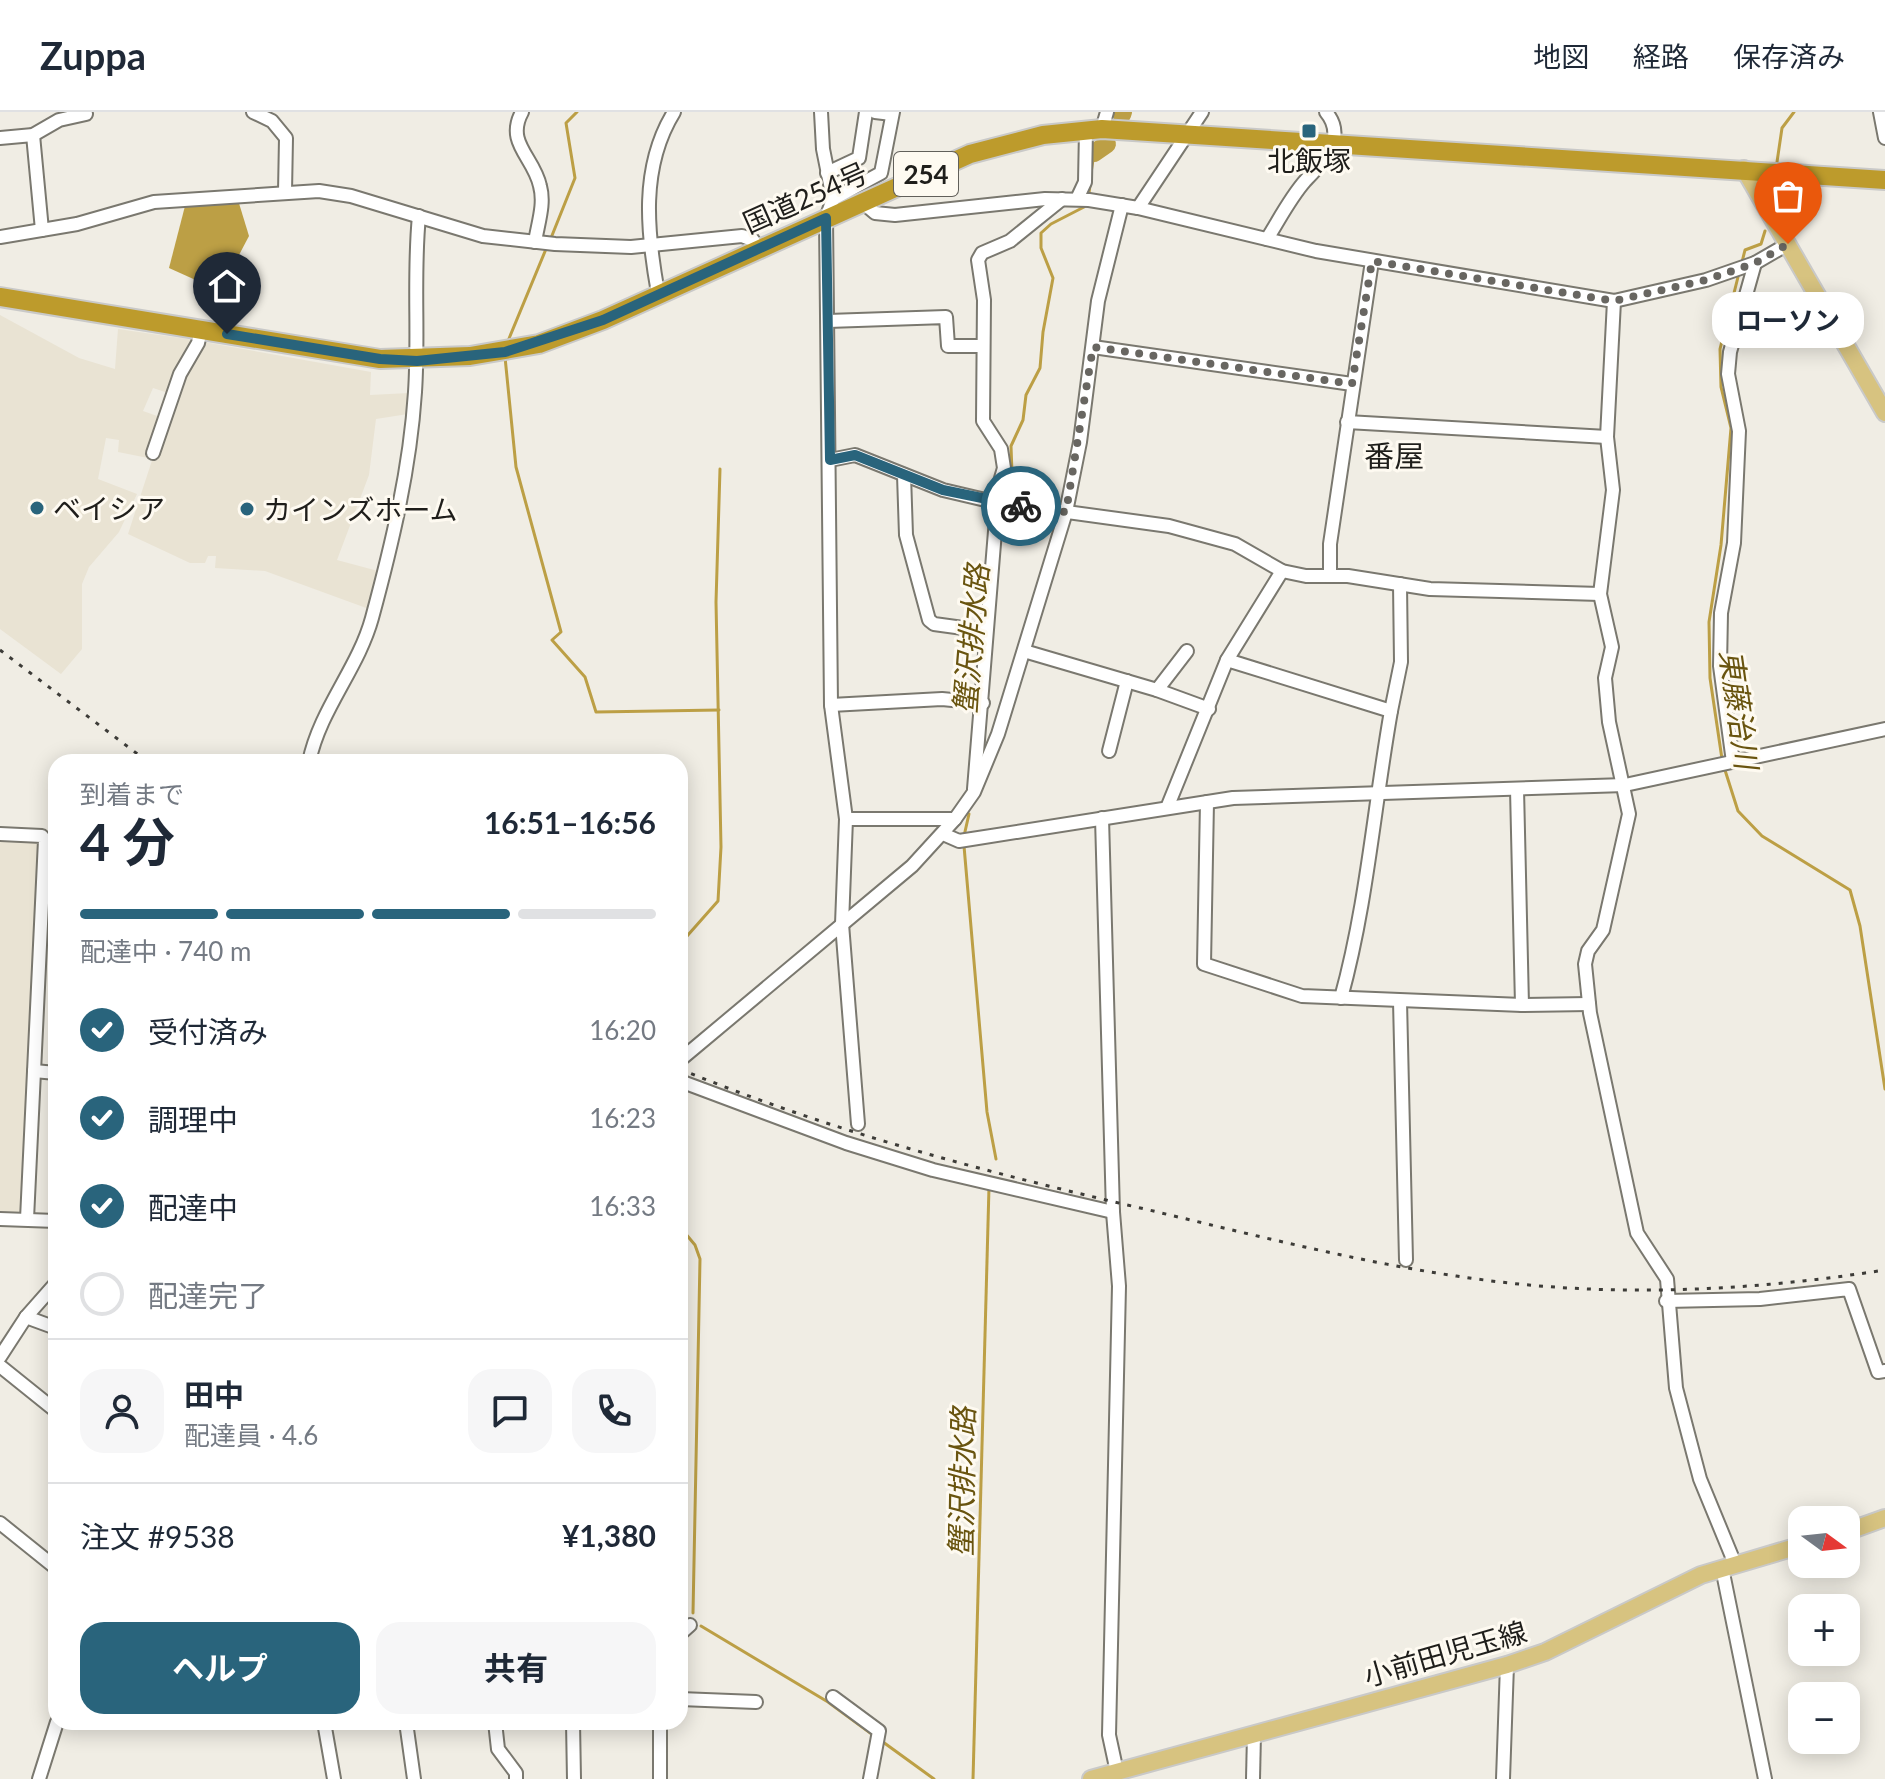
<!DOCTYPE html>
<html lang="ja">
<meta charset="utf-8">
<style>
body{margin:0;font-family:Lato,"Noto Sans JP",sans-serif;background:#f6f6f7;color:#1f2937;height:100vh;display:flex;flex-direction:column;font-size:30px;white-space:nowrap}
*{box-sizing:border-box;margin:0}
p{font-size:26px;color:#747a83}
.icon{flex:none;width:44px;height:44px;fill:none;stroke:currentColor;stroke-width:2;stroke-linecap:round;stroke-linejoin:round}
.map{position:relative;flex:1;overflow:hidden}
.sheet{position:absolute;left:48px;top:642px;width:640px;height:976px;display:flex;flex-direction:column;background:#fff;border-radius:24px;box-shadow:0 4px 20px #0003}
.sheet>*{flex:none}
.needle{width:52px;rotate:105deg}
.controls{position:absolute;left:1788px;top:1394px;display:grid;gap:16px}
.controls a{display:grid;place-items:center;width:72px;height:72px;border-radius:16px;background:#fff;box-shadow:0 4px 20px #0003;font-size:40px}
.pin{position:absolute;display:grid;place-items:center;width:68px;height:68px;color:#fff;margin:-82px -34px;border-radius:50% 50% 50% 0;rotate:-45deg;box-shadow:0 0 8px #0007}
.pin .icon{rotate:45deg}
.courier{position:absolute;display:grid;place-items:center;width:80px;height:80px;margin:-40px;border:6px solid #29647c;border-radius:50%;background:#fff;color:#222;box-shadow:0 2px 10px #0007}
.bubble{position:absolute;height:56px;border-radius:24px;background:#fff;box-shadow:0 4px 20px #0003;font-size:26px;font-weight:700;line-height:56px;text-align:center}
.overview em{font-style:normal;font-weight:700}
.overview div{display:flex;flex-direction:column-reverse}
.overview{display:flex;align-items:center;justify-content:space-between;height:136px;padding:0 32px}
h1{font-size:52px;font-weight:700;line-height:60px}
.bar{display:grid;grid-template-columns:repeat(4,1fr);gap:12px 8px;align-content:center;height:96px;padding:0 32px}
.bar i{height:10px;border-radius:6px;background:#e0e1e3}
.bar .on{background:#29647c}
.bar p{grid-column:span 4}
.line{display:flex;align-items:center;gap:20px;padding:0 32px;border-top:2px solid #e0e1e3}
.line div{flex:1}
.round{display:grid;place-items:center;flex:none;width:84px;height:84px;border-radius:24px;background:#f6f6f7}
ol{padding:0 32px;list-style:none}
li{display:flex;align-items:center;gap:24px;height:88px}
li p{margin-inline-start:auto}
li .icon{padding:8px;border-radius:50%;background:#29647c;color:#fff;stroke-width:4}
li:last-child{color:#747a83}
li i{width:44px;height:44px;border:4px solid #e0e1e3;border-radius:50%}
.primary-button{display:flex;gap:16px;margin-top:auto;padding:16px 32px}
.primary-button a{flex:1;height:92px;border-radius:24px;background:#29647c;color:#fff;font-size:32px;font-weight:700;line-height:92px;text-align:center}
.primary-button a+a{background:#f6f6f7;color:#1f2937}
header{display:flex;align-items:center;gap:48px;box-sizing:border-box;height:112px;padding:0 40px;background:#fff;border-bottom:2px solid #e0e1e3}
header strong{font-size:38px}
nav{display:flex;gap:44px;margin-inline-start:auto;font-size:28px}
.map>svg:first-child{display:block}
.built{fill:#e9e3d3}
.water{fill:#bc9f45}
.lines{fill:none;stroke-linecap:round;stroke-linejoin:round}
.stream{stroke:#bc9f45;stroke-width:3}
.river{stroke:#bc9f45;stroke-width:18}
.minor-casing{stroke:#7a786f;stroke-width:16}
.major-casing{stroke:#c9c9c8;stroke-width:20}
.highway-casing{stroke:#c9c9c8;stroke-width:22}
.minor{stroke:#fff;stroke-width:12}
.major{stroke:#d7c380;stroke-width:16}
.highway{stroke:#bd9b2c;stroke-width:18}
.rail{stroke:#3d3c38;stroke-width:3;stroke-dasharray:4 8;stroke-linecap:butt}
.done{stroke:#686661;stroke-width:8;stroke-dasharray:0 14.4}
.route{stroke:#29647c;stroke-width:10}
.poi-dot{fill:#29647c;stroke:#fefaf1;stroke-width:3}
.labels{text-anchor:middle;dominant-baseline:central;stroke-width:6;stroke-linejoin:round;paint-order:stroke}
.shield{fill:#fefaf1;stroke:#62605b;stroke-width:2}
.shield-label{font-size:26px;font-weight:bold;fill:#1f1e1b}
.poi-label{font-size:28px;fill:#1f1e1b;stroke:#fefaf1;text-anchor:start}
.street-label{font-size:28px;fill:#1f1e1b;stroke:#fefaf1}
.neighbourhood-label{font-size:30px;fill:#1f1e1b;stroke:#fefaf1}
.water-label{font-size:30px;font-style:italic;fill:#69540f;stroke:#fefaf1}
</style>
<header>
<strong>Zuppa</strong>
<nav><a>地図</a><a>経路</a><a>保存済み</a></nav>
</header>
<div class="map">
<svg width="1885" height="1667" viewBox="0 0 1885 1667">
<rect width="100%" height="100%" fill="#f0ede4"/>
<g class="built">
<path d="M0 203 79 246 115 257 118 217 194 228 168 281 153 276 143 299 160 305 148 346 118 340 119 328 106 326 98 367 137 382 119 420 89 455 82 472V537L61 562 0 517Z"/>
<path d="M204 230 371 260 370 283 409 281 408 302 376 307 369 363 337 448 378 459 369 497 265 459 215 456 216 444H208L205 451H190L128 422 158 330 184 266Z"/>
<path d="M0 727 34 728 40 735 22 1097 16 1103 0 1102Z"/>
</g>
<path class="water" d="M238 88 249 124 220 179 169 156 185 94Z"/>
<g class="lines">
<g class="stream">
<path d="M1777 50 1782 16 1794 0"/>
<path d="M1091 61 1094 41"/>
<path d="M1778 75V95"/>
<path d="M1089 81 1090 73"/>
<path d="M551 126 575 66 566 11 577 0"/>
<path d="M1742 150 1745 138 1761 132 1765 119"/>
<path d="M508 229 546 137"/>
<path d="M505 245 516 355 561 520 552 528 585 565 596 600 719 598"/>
<path d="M1004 386 1012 361 1011 334 1023 308 1026 283 1040 256 1043 220 1053 166 1041 136V121L1051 112 1084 95"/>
<path d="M1722 647 1710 566 1709 510 1721 433 1731 316 1721 275 1720 237 1738 165"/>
<path d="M1724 655 1738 699 1762 724 1850 778 1860 814 1885 977"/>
<path d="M964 724 969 702"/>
<path d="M964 734 987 1000 996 1047"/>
<path d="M680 832 718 789 721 735 716 490 720 357"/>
<path d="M680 1115 695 1133 700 1147 693 1501"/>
<path d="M701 1514 828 1590 873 1623"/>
<path d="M883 1630 934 1667"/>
<path d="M973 1667 989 1075"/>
</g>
<g class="river">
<path d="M1122 3 1123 0"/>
<path d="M1094 41 1107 32"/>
</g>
<g class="minor-casing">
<g id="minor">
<path d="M253 0 272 9 286 26 285 80"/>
<path d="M522 0C505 31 534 45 540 74 545 92 538 111 535 130"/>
<path d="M821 0 823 37 833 87 826 106 831 593 846 707 842 812 858 1012"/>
<path d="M875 0 892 2"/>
<path d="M1880 0 1885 26"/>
<path d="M1102 17 1107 0"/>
<path d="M33 23 42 118"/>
<path d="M0 26 33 23 59 8 86 2"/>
<path d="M827 61 859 46 866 0"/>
<path d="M833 87 881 61 893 0"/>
<path d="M1077 87 1085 70 1086 18"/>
<path d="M862 90 875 101 895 103 1045 87 1089 88 1138 96 1316 139 1614 189 1706 168 1755 151 1788 132"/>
<path d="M1138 96 1202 0"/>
<path d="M0 125 77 112 154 90 319 79 351 84 483 124 555 132 631 135 742 124 753 128 757 136"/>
<path d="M1267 127C1279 108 1290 86 1305 69 1322 51 1348 26 1326 0"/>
<path d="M658 181C647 120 640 55 674 0"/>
<path d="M1614 189 1607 325 1613 378 1600 482 1612 535 1605 566 1609 610 1629 702 1603 818 1588 839 1585 852 1590 901 1637 1121 1667 1167 1676 1276 1700 1367 1735 1452"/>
<path d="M828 209 946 205 948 234H981"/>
<path d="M1093 235 1352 272"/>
<path d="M1347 310 1607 325"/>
<path d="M153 341 180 262 198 231 201 217"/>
<path d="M830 348 855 343 943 378 994 390 1169 414 1235 432 1282 459 1306 464H1348L1430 477 1600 482"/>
<path d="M904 363 906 423 929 508 934 512 985 519"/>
<path d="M1330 464V432L1372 149"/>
<path d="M1024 539 1157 578 1209 597"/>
<path d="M1227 548 1391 599C1374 695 1367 792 1341 886"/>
<path d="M1157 578 1187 539"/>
<path d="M831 593 942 587 983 591"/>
<path d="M1391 599 1401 550 1400 472"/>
<path d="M1109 639 1127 569"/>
<path d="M309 650C320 597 358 557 372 506 392 432 410 357 415 280 419 221 413 163 419 104"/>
<path d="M1733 650 1720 554 1721 501 1734 431 1739 319 1728 262 1730 240 1755 151"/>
<path d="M974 677 996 407 994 390 1004 356 1001 337 983 309 984 188 978 148 982 141 1010 129 1062 87"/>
<path d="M1517 677 1522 893"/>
<path d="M1207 690 1204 852 1302 884 1522 893 1589 892"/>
<path d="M1167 696 1227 548 1282 459"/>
<path d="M1102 706 1113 1100 1119 1174 1109 1623 1117 1660"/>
<path d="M846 707H955"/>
<path d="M0 722 42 724 45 728 27 1107"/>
<path d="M943 722 959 729 1233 686 1625 673 1885 617"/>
<path d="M1400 889 1406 1148"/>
<path d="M680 948 912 754 955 707 974 680 998 622 1066 400 1080 330 1098 189 1122 93"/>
<path d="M34 959 56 961"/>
<path d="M680 969 846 1031 933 1058 1113 1100"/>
<path d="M0 1107 56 1109"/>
<path d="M1666 1189 1760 1187 1849 1177 1878 1260 1885 1259"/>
<path d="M26 1205 56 1216"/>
<path d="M0 1245 26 1205 56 1171"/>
<path d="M0 1254 56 1299"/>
<path d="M0 1411 56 1456"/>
<path d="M1722 1456 1765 1667"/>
<path d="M680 1522 690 1513"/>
<path d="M833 1585 879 1619 870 1667"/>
<path d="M680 1587 756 1590"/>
<path d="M324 1610 334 1667"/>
<path d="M406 1610 414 1667"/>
<path d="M495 1610 498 1637 516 1661V1667"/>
<path d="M573 1610 574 1667"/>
<path d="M660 1610V1667"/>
<path d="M39 1667 57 1610"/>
<path d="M1253 1667 1254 1622"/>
<path d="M1503 1667 1507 1553"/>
</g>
</g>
<g class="major-casing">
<g id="major">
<path d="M1744 57 1885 301"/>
<path d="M1846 1420 1885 1406"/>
<path d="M1091 1667 1507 1553 1545 1540 1701 1463 1802 1433"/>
</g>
</g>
<g class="highway-casing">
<path id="highway" d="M0 185 380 247 470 244 539 232 603 208 970 42 1043 23 1102 17 1885 68"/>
</g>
<use href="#minor" class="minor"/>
<use href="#major" class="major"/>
<use href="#highway" class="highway"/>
<g class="rail">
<path d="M0 538 148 650"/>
<path d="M680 957C832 1020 989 1061 1149 1098 1258 1124 1366 1152 1477 1167 1613 1186 1750 1179 1885 1158"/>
</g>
</g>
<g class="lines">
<path class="done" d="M1021 394 1066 400 1093 235 1352 272 1372 149 1614 189 1706 168 1755 151 1788 132"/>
<path class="route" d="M227 222 380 247 417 249 505 240 603 208 826 106 830 348 855 343 943 378 1021 394"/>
</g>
<g class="poi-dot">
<rect x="1301" y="11" width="16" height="16" rx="4"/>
<circle cx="37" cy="396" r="8"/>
<circle cx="247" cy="397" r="8"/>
</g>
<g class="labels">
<rect class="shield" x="894" y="40" width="64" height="44" rx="6"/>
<g class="shield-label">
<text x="926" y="62">254</text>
</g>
<g class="poi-label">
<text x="1309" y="48" text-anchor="middle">北飯塚</text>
<text x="53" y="396">ベイシア</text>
<text x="263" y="397">カインズホーム</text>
</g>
<g class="street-label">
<text transform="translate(805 85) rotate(-24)">国道254号</text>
<text transform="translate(1445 1541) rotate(-16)">小前田児玉線</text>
</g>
<g class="neighbourhood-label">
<text x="1394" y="343">番屋</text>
</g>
<g class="water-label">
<text transform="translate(970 527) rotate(-85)">蟹沢排水路</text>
<text transform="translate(1740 597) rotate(82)">東藤治川</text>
<text transform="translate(961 1370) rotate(-89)">蟹沢排水路</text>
</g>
</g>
</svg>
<div class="controls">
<a><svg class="needle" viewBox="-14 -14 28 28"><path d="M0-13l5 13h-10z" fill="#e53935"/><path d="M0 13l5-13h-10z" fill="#747a83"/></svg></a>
<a>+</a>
<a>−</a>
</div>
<div class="pin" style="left:1788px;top:132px;background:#ea580c"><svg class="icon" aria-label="bag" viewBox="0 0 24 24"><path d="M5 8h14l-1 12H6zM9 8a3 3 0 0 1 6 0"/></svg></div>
<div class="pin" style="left:227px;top:222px;background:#1f2937"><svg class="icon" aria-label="home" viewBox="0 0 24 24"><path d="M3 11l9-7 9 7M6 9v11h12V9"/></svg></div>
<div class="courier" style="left:1021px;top:394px"><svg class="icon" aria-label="bike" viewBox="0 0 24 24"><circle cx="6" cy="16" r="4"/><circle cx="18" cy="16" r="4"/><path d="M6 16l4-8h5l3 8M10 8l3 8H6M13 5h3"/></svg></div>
<div class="bubble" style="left:1712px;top:180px;width:152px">ローソン</div>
<section class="sheet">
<div class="overview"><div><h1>4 分</h1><p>到着まで</p></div><em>16:51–16:56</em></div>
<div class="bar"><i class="on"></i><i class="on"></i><i class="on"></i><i></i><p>配達中 · 740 m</p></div>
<ol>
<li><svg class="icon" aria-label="check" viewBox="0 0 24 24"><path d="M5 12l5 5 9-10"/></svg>受付済み<p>16:20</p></li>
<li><svg class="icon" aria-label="check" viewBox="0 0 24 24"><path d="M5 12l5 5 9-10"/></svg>調理中<p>16:23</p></li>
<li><svg class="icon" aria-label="check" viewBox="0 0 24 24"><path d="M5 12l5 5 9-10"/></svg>配達中<p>16:33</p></li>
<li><i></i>配達完了</li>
</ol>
<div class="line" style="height:144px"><a class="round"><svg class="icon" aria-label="person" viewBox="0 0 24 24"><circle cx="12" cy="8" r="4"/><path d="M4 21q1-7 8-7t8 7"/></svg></a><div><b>田中</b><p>配達員 · 4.6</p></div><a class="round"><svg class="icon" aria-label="chat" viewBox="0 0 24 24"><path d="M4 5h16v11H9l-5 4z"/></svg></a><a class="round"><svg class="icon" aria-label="phone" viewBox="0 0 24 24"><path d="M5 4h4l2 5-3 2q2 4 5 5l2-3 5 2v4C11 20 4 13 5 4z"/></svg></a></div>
<div class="line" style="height:104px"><div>注文 #9538</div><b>¥1,380</b></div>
<div class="primary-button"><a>ヘルプ</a><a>共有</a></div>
</section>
</div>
